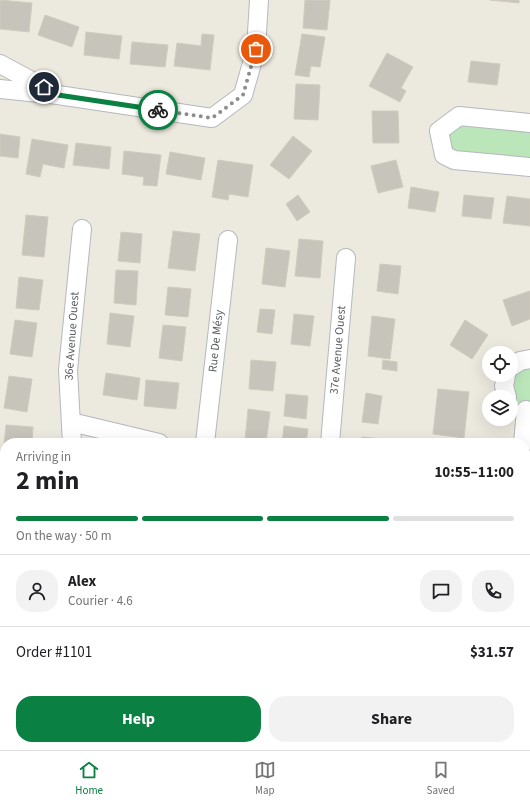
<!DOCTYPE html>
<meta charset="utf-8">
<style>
body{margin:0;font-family:"Source Sans 3",sans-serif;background:#f2f2f2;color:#202124;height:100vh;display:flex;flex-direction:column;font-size:15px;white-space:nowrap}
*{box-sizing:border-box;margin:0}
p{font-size:13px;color:#757577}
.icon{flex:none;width:22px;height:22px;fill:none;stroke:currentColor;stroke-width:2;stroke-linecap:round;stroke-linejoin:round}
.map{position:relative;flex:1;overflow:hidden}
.sheet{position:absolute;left:0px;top:438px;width:530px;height:312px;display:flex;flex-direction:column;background:#fff;border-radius:16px 16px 0 0;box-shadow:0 4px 16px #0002}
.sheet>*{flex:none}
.buttons{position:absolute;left:482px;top:346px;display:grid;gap:8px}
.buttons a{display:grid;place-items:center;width:36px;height:36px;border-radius:50%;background:#fff;box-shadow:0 4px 16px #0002;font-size:20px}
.pin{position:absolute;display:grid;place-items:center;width:34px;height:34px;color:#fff;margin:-17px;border:2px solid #fff;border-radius:50%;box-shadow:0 1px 4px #0007}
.courier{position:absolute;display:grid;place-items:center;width:40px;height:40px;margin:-20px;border:3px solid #0b8043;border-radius:50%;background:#fff;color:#222;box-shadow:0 1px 5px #0007}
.overview em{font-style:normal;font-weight:700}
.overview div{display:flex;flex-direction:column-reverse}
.overview{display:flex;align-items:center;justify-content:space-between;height:68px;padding:0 16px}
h1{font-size:26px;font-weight:700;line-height:30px}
.bar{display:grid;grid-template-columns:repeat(4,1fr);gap:6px 4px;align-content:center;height:48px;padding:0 16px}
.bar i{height:5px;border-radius:3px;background:#e0e0e0}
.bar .on{background:#0b8043}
.bar p{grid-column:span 4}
.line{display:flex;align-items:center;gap:10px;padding:0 16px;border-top:1px solid #e0e0e0}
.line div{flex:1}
.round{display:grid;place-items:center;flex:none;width:42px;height:42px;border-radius:16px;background:#f2f2f2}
.primary-button{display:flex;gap:8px;margin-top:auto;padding:8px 16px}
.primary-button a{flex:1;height:46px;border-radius:16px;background:#0b8043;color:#fff;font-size:16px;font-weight:700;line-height:46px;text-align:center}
.primary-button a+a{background:#f2f2f2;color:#202124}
.dock{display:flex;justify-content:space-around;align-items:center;height:56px;border-top:1px solid #e0e0e0;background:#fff;font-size:11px;color:#757577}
.dock a{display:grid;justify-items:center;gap:2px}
.dock .on{color:#0b8043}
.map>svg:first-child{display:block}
.green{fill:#bae6ba}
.building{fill:#c7c4bc;stroke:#d1cbbd}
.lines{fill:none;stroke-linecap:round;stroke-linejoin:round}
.street-casing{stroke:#b5b8bd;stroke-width:20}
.street{stroke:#fff;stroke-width:18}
.done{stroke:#8c8d8d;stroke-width:4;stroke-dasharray:0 7.2}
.route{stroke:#0b8043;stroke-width:5}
.labels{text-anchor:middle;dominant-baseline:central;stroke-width:4;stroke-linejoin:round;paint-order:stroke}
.street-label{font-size:12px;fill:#585c61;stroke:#fff}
</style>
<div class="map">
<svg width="530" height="750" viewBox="0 0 530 750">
<rect width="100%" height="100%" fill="#ece9df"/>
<g class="green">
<path d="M459 121 530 127V162L448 151 444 132Z"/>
<path d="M530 363V406C512 404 513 396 508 380Z"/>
</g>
<g class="building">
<path d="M0 0 32 3 29 32 0 29Z"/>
<path d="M305 0H330L327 30 303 28Z"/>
<path d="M490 0H519V3Z"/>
<path d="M45 15 79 27 72 47 38 35Z"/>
<path d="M86 32 122 36 119 59 84 55Z"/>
<path d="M202 34 214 35 210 70 174 66 177 43 201 46Z"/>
<path d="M302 34 325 37 320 67 311 66 309 77 295 75Z"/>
<path d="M132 42 168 45 165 67 130 64Z"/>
<path d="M387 53 413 67 401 88 406 91 400 102 369 86Z"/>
<path d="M471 61 500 64 497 85 468 82Z"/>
<path d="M296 84 320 85 318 120 294 119Z"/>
<path d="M372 111H398L399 143H373Z"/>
<path d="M0 134 20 137 18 158 0 156Z"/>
<path d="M293 136 312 151 289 179 270 165Z"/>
<path d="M32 139 68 145 64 168 43 164 40 177 26 174Z"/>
<path d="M76 143 111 147 109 169 73 165Z"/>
<path d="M124 151 161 155 157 186 143 185 144 177 122 174Z"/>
<path d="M170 152 205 158 201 180 166 174Z"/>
<path d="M218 160 253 165 248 197 229 194 228 200 212 197Z"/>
<path d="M396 160 403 187 378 193 371 166Z"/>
<path d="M411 187 439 192 435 212 408 208Z"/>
<path d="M298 195 310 212 297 221 286 204Z"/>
<path d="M464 195 494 198 491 219 462 216Z"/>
<path d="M507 196 530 199V226L503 223Z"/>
<path d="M26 215 48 217 44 257 22 255Z"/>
<path d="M173 231 200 234 195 271 168 268Z"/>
<path d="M121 232 142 234 140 263 118 261Z"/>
<path d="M299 239 323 241 320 278 295 276Z"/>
<path d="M266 248 290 251 285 287 262 284Z"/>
<path d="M380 264 401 266 398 294 377 291Z"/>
<path d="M116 270 138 271 136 305 114 303Z"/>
<path d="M19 277 43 280 39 310 16 308Z"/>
<path d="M168 287 191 289 188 317 165 315Z"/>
<path d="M530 291V319L512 326 503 300Z"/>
<path d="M260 309 275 310 272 334 257 332Z"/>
<path d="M110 313 134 316 130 347 107 344Z"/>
<path d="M294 314 314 316 310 346 291 344Z"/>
<path d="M372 316 395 319 390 359 368 356Z"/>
<path d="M15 320 37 323 32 357 10 354Z"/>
<path d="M465 320 488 335 472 359 450 345Z"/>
<path d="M163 325 186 327 182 361 159 358Z"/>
<path d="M251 360 276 362 273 391 249 389Z"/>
<path d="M383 360 397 362V371L382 369Z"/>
<path d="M106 373 140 378 137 400 103 395Z"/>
<path d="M9 376 32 379 27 412 4 408Z"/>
<path d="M146 380 179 383 176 409 144 406Z"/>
<path d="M438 389 469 392 464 438 433 434Z"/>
<path d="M366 393 382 396 378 424 362 422Z"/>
<path d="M286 394 308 396 306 419 284 416Z"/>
<path d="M248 409 270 412 266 443 245 441Z"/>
<path d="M6 425 33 427 32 443H5V475H1Z"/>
<path d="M284 426 308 429 306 443H282Z"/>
<path d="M362 437 384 439V443H361Z"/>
<path d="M0 548 5 549V573H0Z"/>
<path d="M0 585 5 586V619H0Z"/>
<path d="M0 623 5 624V648L0 647Z"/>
<path d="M0 673H5V711L0 710Z"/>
<path d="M239 745H271L270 749 239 746Z"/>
<rect x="336" y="745" width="20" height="5"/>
</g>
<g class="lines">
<g class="street-casing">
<g id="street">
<path d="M0 64 52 92"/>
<path d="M0 89 58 95 212 118 243 95 256 49 259 0"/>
<path d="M530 123 459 116 439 131 444 155 454 160 530 167"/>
<path d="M511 367 520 361 530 359"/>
<path d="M506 375 504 386 507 397"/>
<path d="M71 422 159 443"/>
<path d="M72 443 68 370 82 229"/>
<path d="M205 443 228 240"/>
<path d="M330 443 346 258"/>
<path d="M523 443 526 410"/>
<path d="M525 704 528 750"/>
<path d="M42 750 43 745"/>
<path d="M302 750V745"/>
</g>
</g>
<use href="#street" class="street"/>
</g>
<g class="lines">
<path class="done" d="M158 110 212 118 243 95 256 49"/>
<path class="route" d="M44 87 58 95 158 110"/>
</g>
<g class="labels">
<g class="street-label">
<text transform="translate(72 336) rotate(-86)">36e Avenue Ouest</text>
<text transform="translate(216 341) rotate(-84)">Rue De Mésy</text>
<text transform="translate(338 350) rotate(-85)">37e Avenue Ouest</text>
</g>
</g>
</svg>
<div class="buttons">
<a><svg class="icon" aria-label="locate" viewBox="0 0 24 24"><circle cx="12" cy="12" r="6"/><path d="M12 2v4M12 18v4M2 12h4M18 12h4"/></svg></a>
<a><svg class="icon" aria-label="layers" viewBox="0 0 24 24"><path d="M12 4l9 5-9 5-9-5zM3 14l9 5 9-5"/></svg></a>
</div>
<div class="pin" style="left:256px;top:49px;background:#ea580c"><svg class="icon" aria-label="bag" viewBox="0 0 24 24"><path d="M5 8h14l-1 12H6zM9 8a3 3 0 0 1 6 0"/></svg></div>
<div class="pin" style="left:44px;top:87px;background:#1f2937"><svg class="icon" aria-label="home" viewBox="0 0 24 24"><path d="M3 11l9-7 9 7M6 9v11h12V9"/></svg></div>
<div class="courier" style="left:158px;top:110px"><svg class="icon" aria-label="bike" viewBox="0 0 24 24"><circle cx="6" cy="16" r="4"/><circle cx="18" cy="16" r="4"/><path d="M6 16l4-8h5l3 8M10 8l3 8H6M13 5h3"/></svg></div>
<section class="sheet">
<div class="overview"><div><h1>2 min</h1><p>Arriving in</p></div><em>10:55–11:00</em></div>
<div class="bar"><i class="on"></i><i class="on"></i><i class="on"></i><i></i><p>On the way · 50 m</p></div>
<div class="line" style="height:72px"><a class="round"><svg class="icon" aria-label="person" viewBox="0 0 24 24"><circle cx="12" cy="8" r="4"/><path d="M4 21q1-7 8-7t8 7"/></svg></a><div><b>Alex</b><p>Courier · 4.6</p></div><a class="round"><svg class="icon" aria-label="chat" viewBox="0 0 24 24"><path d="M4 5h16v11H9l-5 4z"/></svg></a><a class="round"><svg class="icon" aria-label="phone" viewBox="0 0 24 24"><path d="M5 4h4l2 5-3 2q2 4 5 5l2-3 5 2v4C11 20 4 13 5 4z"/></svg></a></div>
<div class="line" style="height:52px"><div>Order #1101</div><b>$31.57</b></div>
<div class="primary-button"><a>Help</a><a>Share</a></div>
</section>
</div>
<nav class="dock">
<a class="on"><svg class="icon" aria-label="home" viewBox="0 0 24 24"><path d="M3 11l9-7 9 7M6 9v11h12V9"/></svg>Home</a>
<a><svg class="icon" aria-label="map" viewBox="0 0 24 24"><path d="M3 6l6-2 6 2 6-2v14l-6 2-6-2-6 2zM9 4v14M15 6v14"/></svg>Map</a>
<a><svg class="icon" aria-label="saved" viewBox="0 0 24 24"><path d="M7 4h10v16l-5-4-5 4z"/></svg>Saved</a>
</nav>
